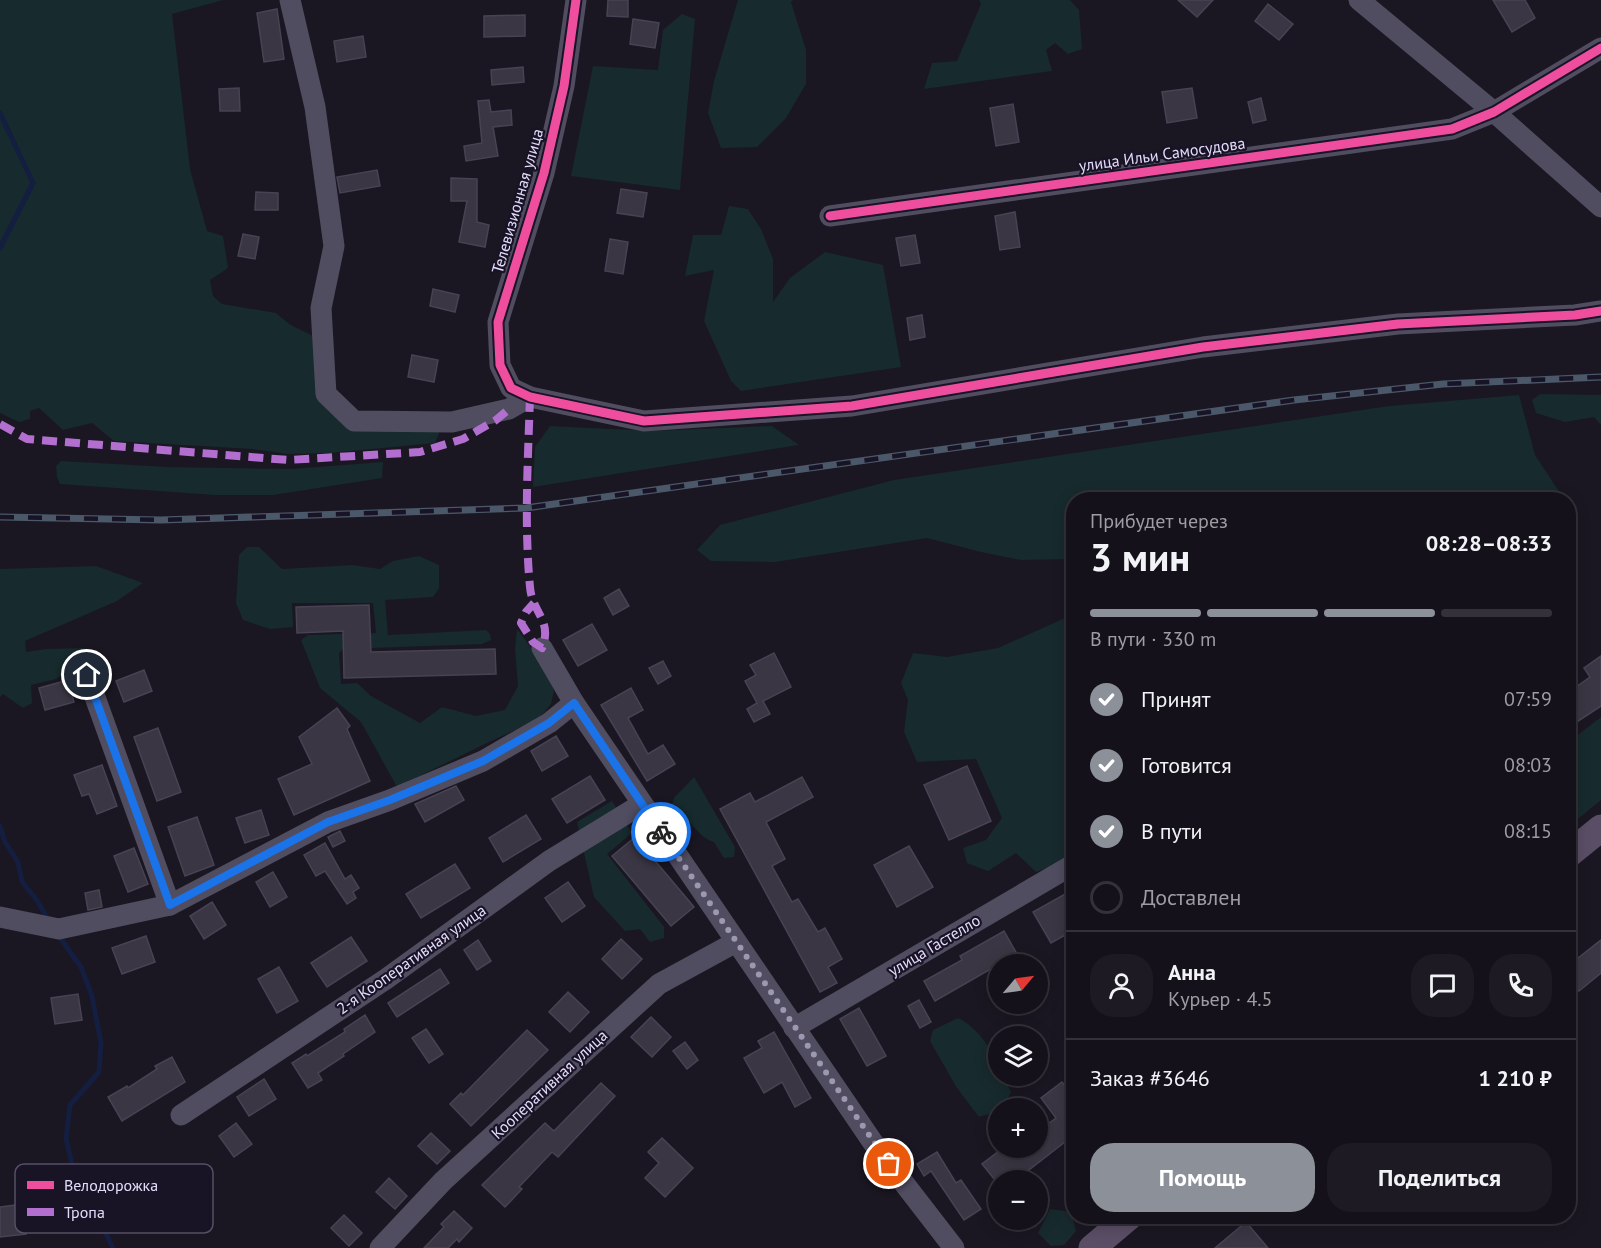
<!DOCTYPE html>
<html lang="ru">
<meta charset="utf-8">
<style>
body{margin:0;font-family:"PT Sans",sans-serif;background:#1d1a23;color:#f1f3f6;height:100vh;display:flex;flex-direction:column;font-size:22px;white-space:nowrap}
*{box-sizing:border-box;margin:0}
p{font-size:20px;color:#9d9da2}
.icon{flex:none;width:33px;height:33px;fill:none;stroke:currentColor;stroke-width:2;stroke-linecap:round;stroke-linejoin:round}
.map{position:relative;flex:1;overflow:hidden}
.details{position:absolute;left:1066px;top:492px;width:510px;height:732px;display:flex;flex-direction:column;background:#14111a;border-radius:24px;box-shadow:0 3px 15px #0003,0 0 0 2px #333139}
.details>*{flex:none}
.needle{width:39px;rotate:61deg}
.controls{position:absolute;left:988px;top:954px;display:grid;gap:12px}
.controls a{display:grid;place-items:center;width:60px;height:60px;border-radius:50%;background:#14111a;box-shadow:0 3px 15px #0003,0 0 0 2px #333139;font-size:30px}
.pin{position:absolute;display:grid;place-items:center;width:51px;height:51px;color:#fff;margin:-26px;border:3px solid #fff;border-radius:50%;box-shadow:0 2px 6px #0007}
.courier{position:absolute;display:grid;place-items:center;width:60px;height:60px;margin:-30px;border:4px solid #1a73e8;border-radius:50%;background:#fff;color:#222;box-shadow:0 2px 8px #0007}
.summary em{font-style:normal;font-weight:700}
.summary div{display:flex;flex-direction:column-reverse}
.summary{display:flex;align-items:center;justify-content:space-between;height:102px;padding:0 24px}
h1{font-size:39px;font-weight:700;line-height:45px}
.bar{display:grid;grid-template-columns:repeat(4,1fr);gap:9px 6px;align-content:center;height:72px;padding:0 24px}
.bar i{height:8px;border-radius:4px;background:#333139}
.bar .current{background:#8c9099}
.bar p{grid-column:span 4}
.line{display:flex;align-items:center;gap:15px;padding:0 24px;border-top:2px solid #333139}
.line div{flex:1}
.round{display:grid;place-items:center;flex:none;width:63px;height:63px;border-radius:24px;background:#1d1a23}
ol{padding:0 24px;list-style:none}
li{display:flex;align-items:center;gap:18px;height:66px}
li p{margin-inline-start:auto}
li .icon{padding:6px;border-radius:50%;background:#8c9099;color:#fff;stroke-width:4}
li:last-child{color:#9d9da2}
li i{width:33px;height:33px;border:3px solid #333139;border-radius:50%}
.primary-button{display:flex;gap:12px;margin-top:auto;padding:12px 24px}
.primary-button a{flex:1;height:69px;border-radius:24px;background:#8c9099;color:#fff;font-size:24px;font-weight:700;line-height:69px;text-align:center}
.primary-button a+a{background:#1d1a23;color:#f1f3f6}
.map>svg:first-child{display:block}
.green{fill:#172a2d}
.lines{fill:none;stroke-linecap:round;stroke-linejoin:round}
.stream{stroke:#141e41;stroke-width:5}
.building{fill:#3a3643;stroke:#484354;stroke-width:1.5}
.minor{stroke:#514d61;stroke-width:21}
.major{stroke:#5a4e66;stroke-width:27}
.rail-casing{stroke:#4b5869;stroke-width:7}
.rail{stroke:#191326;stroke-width:4.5;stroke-dasharray:14;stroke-linecap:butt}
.quiet{stroke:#b36fd0;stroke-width:8;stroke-dasharray:15 8;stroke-linecap:butt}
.cycleway-casing{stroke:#191326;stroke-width:13}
.cycleway{stroke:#ef4d9e;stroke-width:9}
.done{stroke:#9d97af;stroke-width:6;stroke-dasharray:0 10.8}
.route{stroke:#1a73e8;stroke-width:8}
.labels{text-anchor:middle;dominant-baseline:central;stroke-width:4.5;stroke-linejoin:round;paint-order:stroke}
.street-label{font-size:16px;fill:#e4dcfb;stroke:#191326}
.key{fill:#191326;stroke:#564f66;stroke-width:1.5}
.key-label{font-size:16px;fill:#e4dcfb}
</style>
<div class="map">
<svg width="1601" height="1248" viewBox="0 0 1601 1248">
<rect width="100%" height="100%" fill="#1a1722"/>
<g class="green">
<path d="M0 0H223L172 14 190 169 207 231 223 236 228 268 210 280 213 296 222 304 276 313 289 324 315 337 323 401 351 423 434 425 439 433 435 443 330 453 288 454 252 449 114 441 92 423 63 430 39 408 30 411V419L19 422 0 413Z"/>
<path d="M738 0H793L791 2 806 50V84L786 118 757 147 721 148 708 113 714 81Z"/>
<path d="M979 0H1070L1079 10 1082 49 1068 54 1055 43 1046 50 1052 71 924 89 932 63 957 61 981 4Z"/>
<path d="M682 14 695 19 680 190 571 176 593 66 658 70 663 30Z"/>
<path d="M729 206 748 209 761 229 773 259V302L790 278 825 252 883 265 901 367 741 391 731 381 704 321 714 270 685 276 693 235H721Z"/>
<path d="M1540 394 1601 395V425L1594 417 1565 422 1536 413 1532 400Z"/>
<path d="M1519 395 1535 455 1564 499 1074 500V561L1071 559 1021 560 981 552 927 538 775 562 711 561 697 550 720 525 894 480 1389 406Z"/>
<path d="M550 426 653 431 772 426 799 445 533 487 535 447Z"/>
<path d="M61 461 168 467 291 469 383 462 382 478 273 495H215L60 484 57 477 56 466Z"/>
<path d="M247 547H259L282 569 353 565 380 569 393 561 419 556 439 565V588L433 597 385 600 388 635 486 630 490 634 491 640 482 644 343 649 339 653 341 684 357 683 371 696 420 723 442 707 476 716 505 710 518 686 515 649 517 629 537 656 554 690 551 704 538 720 493 740 397 787 361 722 320 688 301 640 308 635 376 633 373 603H292L293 627 270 629 243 620 236 603 239 555Z"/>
<path d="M96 566 143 583 117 601 25 641 26 652 46 649 85 648 82 662 56 679 31 685 32 703 23 708 3 694 0 697V569Z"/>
<path d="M1074 614V851L1061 863 1036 872 1016 853 988 871 967 863 963 848 986 840 1002 818 976 759 917 762 904 732 908 700 901 683 913 653 947 657 998 648Z"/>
<path d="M1601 717V800L1569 826V742Z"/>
<path d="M694 777 735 847 734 857 724 858 714 842C702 838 699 832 690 823 682 815 680 822 671 808L674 798Z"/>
<path d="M612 801 632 833 607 854 664 927V938L650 942 640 929 625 931 594 897 577 822Z"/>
<path d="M958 1018C976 1026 999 1055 999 1076H1003L1011 1092 1003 1108H999V1111L979 1117 957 1088 930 1041 933 1030Z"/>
<path d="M1050 1209 1071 1212 1076 1231 1064 1245 1051 1246 1038 1233Z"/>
</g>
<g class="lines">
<g class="stream">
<path d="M0 113 33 183 0 248"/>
<path d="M0 826 5 842 18 862 22 882 36 899 48 919"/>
<path d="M58 935 81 967 92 996 101 1043 99 1072 70 1105 66 1139 73 1168 113 1248"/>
</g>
</g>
<g class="building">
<path d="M608 0H628V17L607 16Z"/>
<path d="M1178 0H1213L1197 17Z"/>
<path d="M1493 0H1525L1535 18 1512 32Z"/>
<path d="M1268 4 1293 24 1279 40 1255 21Z"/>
<path d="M277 9 284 59 264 62 257 13Z"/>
<path d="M525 15V36L484 37V16Z"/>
<path d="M633 19 659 23 655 48 630 44Z"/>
<path d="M363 36 366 57 337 62 334 41Z"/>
<path d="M523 67 524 82 492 85 491 70Z"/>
<path d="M239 88 240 111H220L219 89Z"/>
<path d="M1192 88 1197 118 1167 123 1162 92Z"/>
<path d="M1261 98 1266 120 1253 123 1248 102Z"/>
<path d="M489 100 491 112 511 110 512 125 493 127 498 156 466 161 464 146 482 143 478 101Z"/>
<path d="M1013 104 1019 142 996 146 990 108Z"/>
<path d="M377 170 380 186 340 193 337 177Z"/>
<path d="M451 178 477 179V222L489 225 485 247 459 242 467 201H451Z"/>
<path d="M621 189 647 193 643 217 617 213Z"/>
<path d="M256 192 278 193V210H255Z"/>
<path d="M1015 212 1020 247 1000 250 995 216Z"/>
<path d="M243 234 259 237 255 259 238 256Z"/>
<path d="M915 235 920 263 901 266 896 238Z"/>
<path d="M610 239 628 242 623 274 605 271Z"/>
<path d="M433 289 459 295 455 312 430 306Z"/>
<path d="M922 315 925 337 910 340 907 318Z"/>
<path d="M412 355 438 360 434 382 408 377Z"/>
<path d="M619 589 629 606 613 615 604 598Z"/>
<path d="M369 605 371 652 495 649 496 674 344 678 343 631 297 633 296 607Z"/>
<path d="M592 624 607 650 578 666 563 640Z"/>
<path d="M774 653 791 687 763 701 770 714 754 722 747 709 757 703 745 681 756 675 750 665Z"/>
<path d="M1601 656V706L1569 727V692L1590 677 1584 668Z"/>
<path d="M663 661 671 676 658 684 649 668Z"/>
<path d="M144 670 152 691 124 702 116 681Z"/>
<path d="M68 680 74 702 45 710 39 688Z"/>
<path d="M631 688 643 710 628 718 648 754 663 745 675 764 647 781 601 705Z"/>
<path d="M337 708 350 726 347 729 370 781 294 815 278 779 312 764 299 737Z"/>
<path d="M158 728 181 792 157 801 134 737Z"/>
<path d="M556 736 568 756 542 771 531 751Z"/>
<path d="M102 765 117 806 97 814 89 794 82 796 74 775Z"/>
<path d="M967 766 991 821 949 840 924 785Z"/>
<path d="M590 776 605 800 567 823 552 799Z"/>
<path d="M802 777 813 797 766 822 785 859 772 866 792 902 798 899 818 932 825 928 842 959 828 967 837 983 820 992 720 809 750 793 755 802Z"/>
<path d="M456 786 464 800 425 822 415 804Z"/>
<path d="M261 810 269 835 245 843 236 818Z"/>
<path d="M526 815 541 839 503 862 489 838Z"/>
<path d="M197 817 214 865 185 876 168 827Z"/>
<path d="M340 831 345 841 333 847 328 837Z"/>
<path d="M635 837 694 907 671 926 612 856Z"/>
<path d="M325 843 345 879 351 875 359 888 353 892 356 898 347 904 325 871 316 876 304 855Z"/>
<path d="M909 846 933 887 897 907 874 865Z"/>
<path d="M134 848 148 884 128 892 114 856Z"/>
<path d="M455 864 470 888 421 918 406 894Z"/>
<path d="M273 872 287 897 270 907 256 882Z"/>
<path d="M568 882 585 906 562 922 545 898Z"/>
<path d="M1074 889V930L1051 943 1033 912Z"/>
<path d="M99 890 102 907 88 910 85 893Z"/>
<path d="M212 902 226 925 204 939 190 916Z"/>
<path d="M1004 931 1017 954 935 1001 924 981 962 960 960 956Z"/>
<path d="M146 936 155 962 122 974 112 948Z"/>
<path d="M351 937 367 961 327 987 311 963Z"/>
<path d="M621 939 642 959 622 979 602 959Z"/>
<path d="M478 940 491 961 477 970 464 950Z"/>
<path d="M1601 940V973L1579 991 1575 987 1569 992V965Z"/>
<path d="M279 967 298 1001 277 1013 258 979Z"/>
<path d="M440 969 449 983 397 1017 388 1003Z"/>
<path d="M568 992 589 1012 570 1032 549 1012Z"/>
<path d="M78 994 82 1020 55 1024 51 998Z"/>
<path d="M919 1000 931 1022 920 1028 908 1006Z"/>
<path d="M859 1008 886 1056 867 1066 840 1019Z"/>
<path d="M365 1015 375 1032 343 1054 344 1056 318 1073 322 1080 308 1088 292 1063 306 1054 307 1056 345 1032 344 1029Z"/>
<path d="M651 1017 671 1037 652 1057 631 1037Z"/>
<path d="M426 1029 443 1054 429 1063 412 1038Z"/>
<path d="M527 1030 548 1050 471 1126 450 1104 461 1093 463 1095Z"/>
<path d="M774 1032 811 1098 795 1107 782 1082 764 1093 744 1058 762 1048 758 1041Z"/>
<path d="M685 1042 698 1060 687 1069 673 1051Z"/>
<path d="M172 1057 185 1082 122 1121 108 1097 127 1086 128 1088 157 1069 155 1066Z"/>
<path d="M264 1079 276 1099 249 1116 237 1097Z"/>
<path d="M1062 1082 1074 1098V1135L1016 1180H995L982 1164 1003 1148H1038V1131L1056 1118 1041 1098Z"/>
<path d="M601 1083 615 1096 558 1157 552 1152 519 1187 522 1189 505 1207 482 1185 545 1123 554 1131Z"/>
<path d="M236 1123 252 1144 234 1157 219 1136Z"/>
<path d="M431 1133 450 1151 437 1164 418 1146Z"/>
<path d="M662 1138 693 1168 665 1197 645 1178 659 1163 648 1152Z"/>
<path d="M937 1152 956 1183 961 1180 981 1209 964 1220 931 1171 924 1176 917 1164Z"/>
<path d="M389 1178 407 1196 395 1209 376 1192Z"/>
<path d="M23 1204 26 1234 0 1237V1207Z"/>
<path d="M454 1211 472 1228 459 1242 457 1239 448 1248H424L444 1227 441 1224Z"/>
<path d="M344 1215 362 1233 349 1246 331 1228Z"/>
<path d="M1246 1222 1268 1248H1215Z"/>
</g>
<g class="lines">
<g class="minor">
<path d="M290 0 315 107 334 246 321 308 326 394 354 421 452 422 509 409 530 397"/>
<path d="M576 0 564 86 544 173 498 322 500 365 511 388 530 397 644 421 852 406 1203 347 1398 324 1575 315 1601 311"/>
<path d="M1359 0 1494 112 1601 207"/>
<path d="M830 216 1452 129 1494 112 1601 48"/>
<path d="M542 648 574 703 876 1147 954 1248"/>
<path d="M87 675 170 905"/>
<path d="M0 917 59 929 170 905 328 822 390 800 483 761 549 723 574 703"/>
<path d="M794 1028 1074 864"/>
<path d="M181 1115 386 979 549 861 642 804"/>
<path d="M380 1248 443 1181 659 984 736 942"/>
</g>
<g class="major">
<path d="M1569 854 1601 828"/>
<path d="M1092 1248 1130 1216"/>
</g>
<g class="rail-casing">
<path id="rail" d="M0 517 161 520 526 508 1294 400 1443 384 1601 377"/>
</g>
<use href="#rail" class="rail"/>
<g class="quiet">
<path d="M530 397C528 460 524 524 530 587 532 613 553 620 542 648L533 642 521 623 526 612 534 603"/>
<path d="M0 424 27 439 288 460 420 452 463 439 496 420 509 409"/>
</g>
<g class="cycleway-casing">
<g id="cycleway">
<path d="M576 0 564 86 544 173 498 322 500 365 511 388 530 397 644 421 852 406 1203 347 1398 324 1575 315 1601 311"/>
<path d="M830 216 1452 129 1494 112 1601 48"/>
</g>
</g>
<use href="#cycleway" class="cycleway"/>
</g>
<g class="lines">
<path class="done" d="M661 832 889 1164"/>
<path class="route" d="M87 675 170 905 328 822 390 800 483 761 549 723 574 703 661 832"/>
</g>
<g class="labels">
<g class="street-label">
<text transform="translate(1162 154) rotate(-8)">улица Ильи Самосудова</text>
<text transform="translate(517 201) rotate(-74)">Телевизионная улица</text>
<text transform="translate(934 945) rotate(-31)">улица Гастелло</text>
<text transform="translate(411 959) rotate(-35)">2-я Кооперативная улица</text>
<text transform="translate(549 1084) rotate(-43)">Кооперативная улица</text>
</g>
</g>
<rect x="15" y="1164" width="198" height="69" rx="9" class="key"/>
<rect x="27" y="1181" width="27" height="8" fill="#ef4d9e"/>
<rect x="27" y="1208" width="27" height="8" fill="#b36fd0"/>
<g class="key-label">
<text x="64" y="1191">Велодорожка</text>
<text x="64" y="1218">Тропа</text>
</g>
</svg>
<div class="controls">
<a><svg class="needle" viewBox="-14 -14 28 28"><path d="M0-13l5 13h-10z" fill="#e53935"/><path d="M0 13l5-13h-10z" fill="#9d9da2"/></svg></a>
<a><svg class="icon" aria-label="layers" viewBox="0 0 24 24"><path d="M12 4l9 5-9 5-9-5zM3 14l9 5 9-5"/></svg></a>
<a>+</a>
<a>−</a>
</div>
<div class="pin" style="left:889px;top:1164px;background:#ea580c"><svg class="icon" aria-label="bag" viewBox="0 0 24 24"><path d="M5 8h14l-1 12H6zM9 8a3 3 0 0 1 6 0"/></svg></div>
<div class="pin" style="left:87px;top:675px;background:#1f2937"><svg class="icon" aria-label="home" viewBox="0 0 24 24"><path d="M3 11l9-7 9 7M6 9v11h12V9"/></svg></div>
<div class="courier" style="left:661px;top:832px"><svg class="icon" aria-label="bike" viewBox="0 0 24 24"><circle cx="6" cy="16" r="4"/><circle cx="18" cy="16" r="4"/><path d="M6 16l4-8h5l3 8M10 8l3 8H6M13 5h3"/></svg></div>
<section class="details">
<div class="summary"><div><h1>3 мин</h1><p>Прибудет через</p></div><em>08:28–08:33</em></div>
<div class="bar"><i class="current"></i><i class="current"></i><i class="current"></i><i></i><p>В пути · 330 m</p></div>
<ol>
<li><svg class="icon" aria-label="check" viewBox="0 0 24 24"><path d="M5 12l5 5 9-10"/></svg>Принят<p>07:59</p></li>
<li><svg class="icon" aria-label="check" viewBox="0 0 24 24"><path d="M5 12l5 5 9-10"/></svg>Готовится<p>08:03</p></li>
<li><svg class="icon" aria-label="check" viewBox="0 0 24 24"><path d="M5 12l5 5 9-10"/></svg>В пути<p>08:15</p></li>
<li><i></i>Доставлен</li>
</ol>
<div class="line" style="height:108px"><a class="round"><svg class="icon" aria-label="person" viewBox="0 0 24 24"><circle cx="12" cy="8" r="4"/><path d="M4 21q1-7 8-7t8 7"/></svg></a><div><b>Анна</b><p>Курьер · 4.5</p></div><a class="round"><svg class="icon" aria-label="chat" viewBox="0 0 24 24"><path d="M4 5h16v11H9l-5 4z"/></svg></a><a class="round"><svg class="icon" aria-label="phone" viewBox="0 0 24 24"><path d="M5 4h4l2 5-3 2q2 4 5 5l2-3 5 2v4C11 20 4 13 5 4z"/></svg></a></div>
<div class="line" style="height:78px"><div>Заказ #3646</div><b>1 210 ₽</b></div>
<div class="primary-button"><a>Помощь</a><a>Поделиться</a></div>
</section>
</div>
